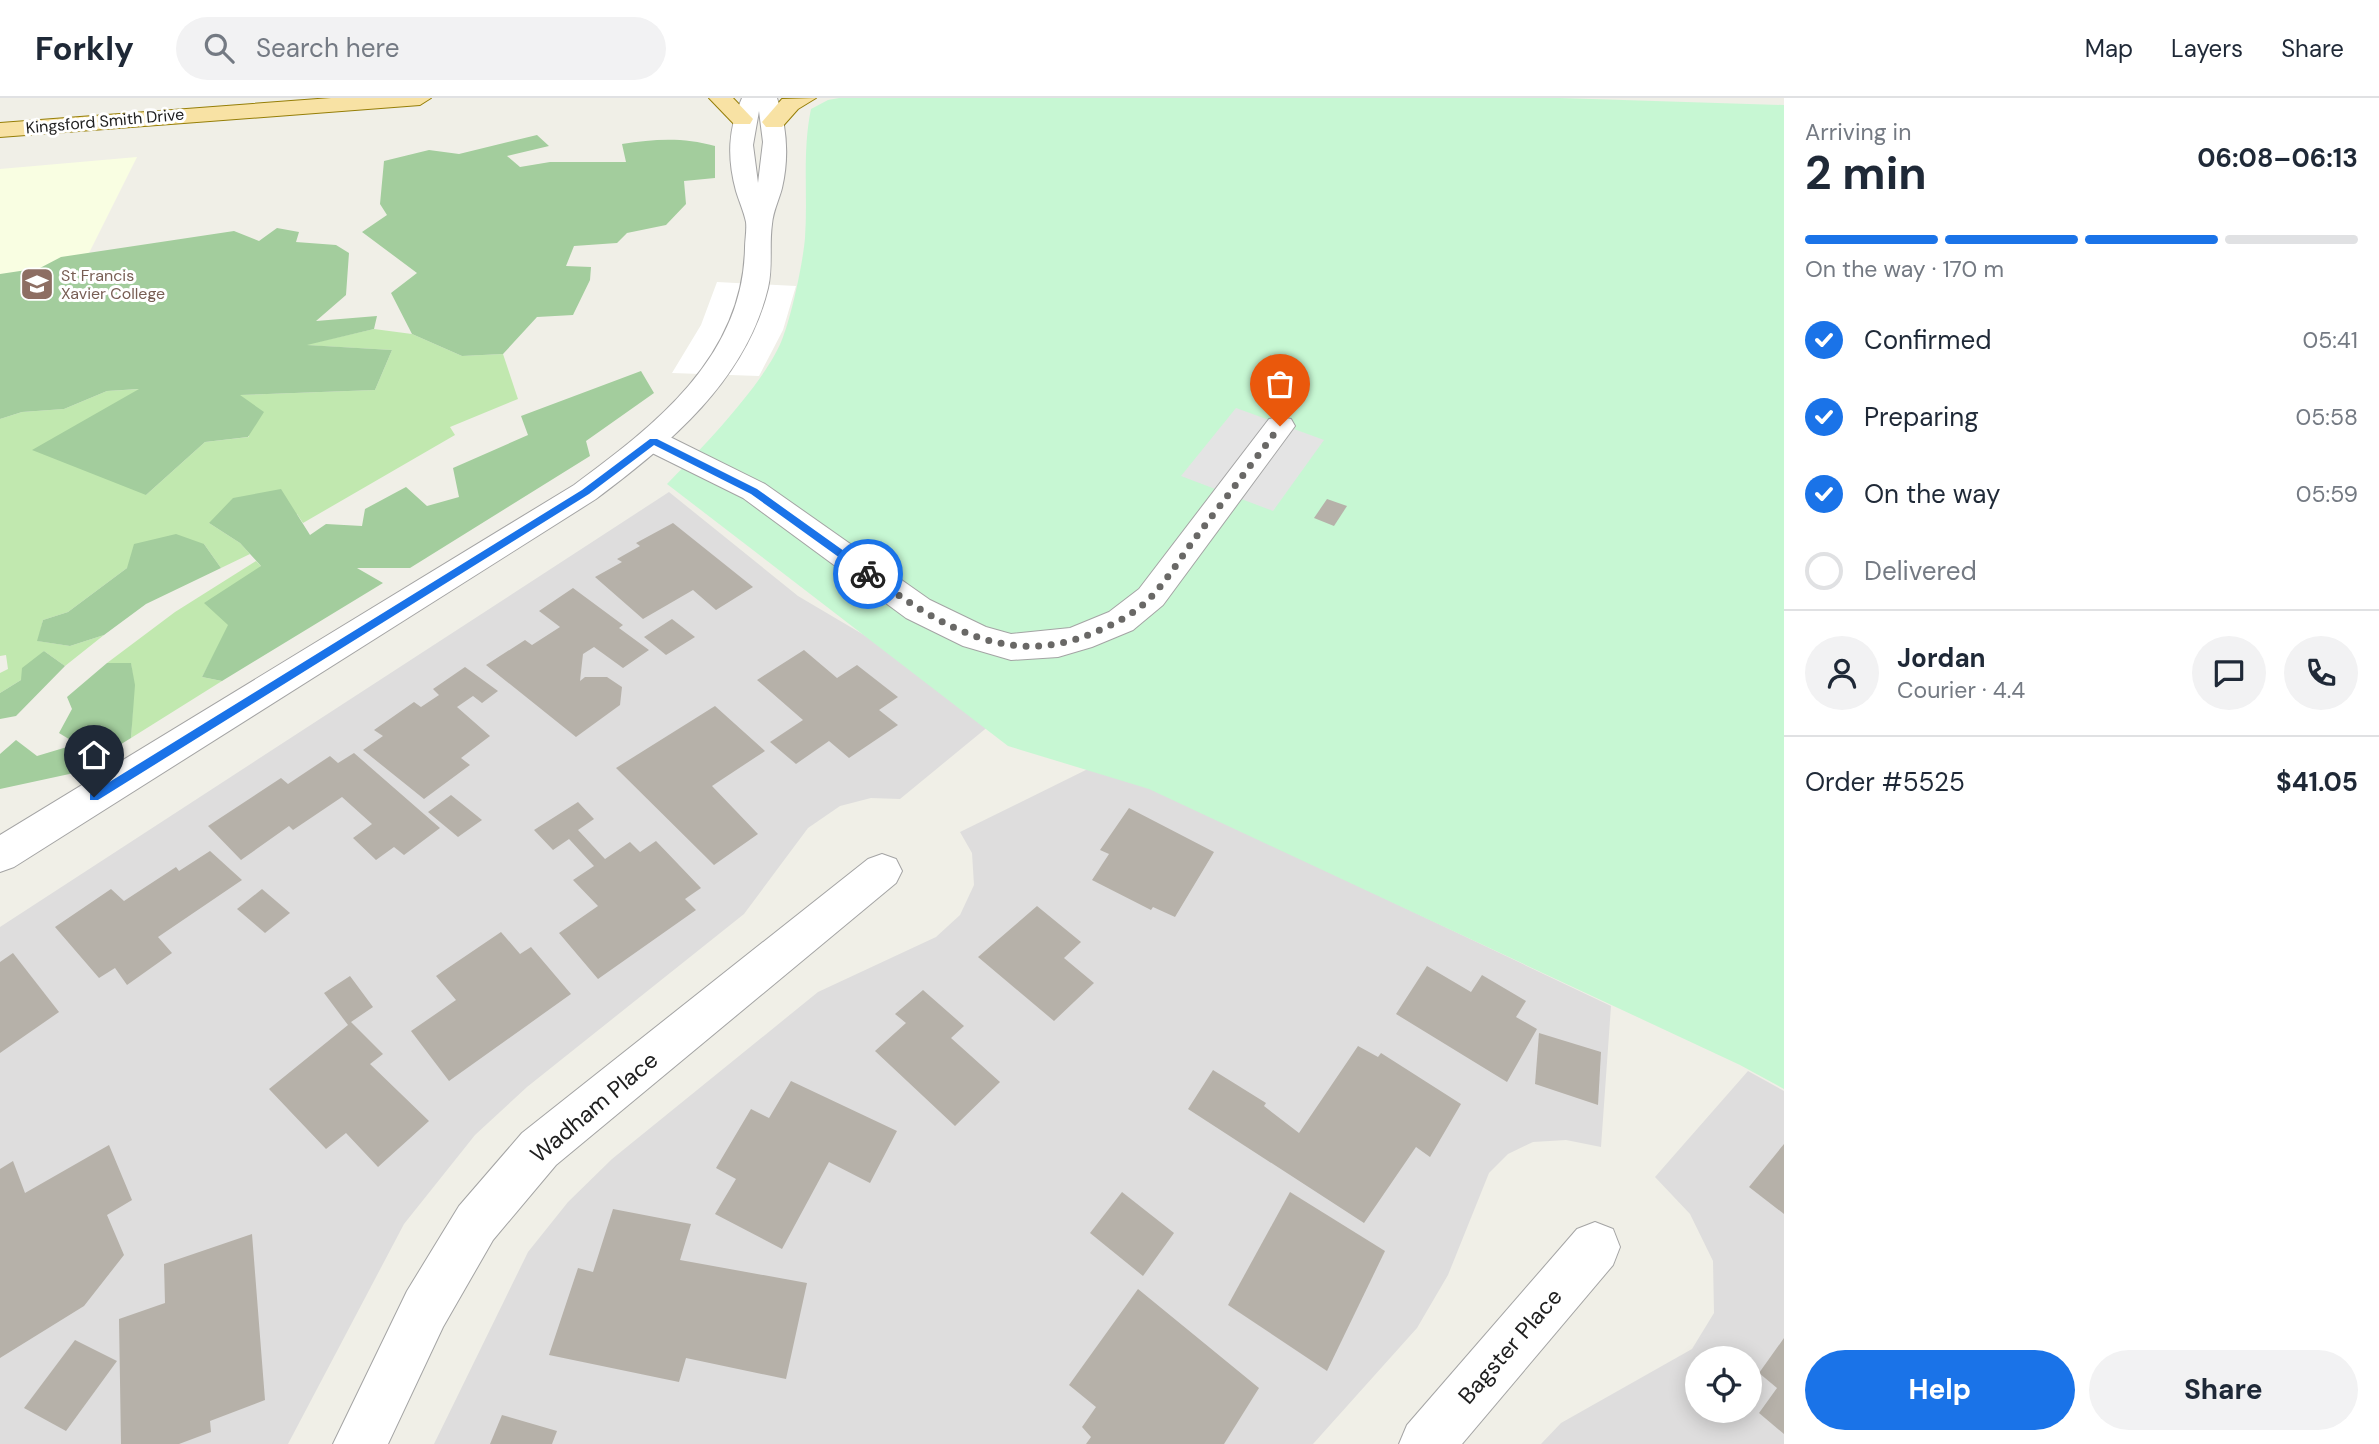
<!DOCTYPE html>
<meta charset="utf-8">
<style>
body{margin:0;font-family:"DM Sans",sans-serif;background:#f2f2f3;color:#1f2937;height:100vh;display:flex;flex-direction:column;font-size:26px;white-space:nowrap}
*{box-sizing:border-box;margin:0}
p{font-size:23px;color:#747a83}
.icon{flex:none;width:38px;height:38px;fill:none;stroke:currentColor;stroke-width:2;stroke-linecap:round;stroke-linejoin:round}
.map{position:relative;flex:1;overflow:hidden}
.side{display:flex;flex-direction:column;background:#fff;width:595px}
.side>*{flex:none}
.tools{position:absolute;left:1685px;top:1248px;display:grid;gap:14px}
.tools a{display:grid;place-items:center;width:77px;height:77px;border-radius:50%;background:#fff;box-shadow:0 4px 18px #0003;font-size:35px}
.pin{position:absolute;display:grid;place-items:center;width:60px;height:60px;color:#fff;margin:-72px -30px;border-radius:50% 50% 50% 0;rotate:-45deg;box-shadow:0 0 7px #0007}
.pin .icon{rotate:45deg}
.courier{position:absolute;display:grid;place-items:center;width:70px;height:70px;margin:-35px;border:5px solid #1a73e8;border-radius:50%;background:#fff;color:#222;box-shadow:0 2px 9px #0007}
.overview em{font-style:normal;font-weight:700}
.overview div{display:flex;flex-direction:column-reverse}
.overview{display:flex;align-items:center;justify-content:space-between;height:119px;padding:0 21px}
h1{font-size:46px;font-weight:700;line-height:52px}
.bar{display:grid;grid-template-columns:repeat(4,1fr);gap:10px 7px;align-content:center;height:84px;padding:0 21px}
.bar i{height:9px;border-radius:5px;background:#e0e1e3}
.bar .selected{background:#1a73e8}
.bar p{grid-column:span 4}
.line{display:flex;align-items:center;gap:18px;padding:0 21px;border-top:2px solid #e0e1e3}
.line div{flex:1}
.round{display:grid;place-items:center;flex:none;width:74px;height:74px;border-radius:37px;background:#f2f2f3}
ol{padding:0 21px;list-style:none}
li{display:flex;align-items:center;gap:21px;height:77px}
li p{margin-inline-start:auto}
li .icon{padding:7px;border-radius:50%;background:#1a73e8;color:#fff;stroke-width:4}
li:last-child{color:#747a83}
li i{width:38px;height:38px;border:4px solid #e0e1e3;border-radius:50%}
.primary-button{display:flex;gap:14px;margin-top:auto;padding:14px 21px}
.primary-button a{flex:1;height:80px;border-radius:42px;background:#1a73e8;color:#fff;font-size:28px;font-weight:700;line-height:80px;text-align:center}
.primary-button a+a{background:#f2f2f3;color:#1f2937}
header{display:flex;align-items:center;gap:42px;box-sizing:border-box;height:98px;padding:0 35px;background:#fff;border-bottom:2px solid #e0e1e3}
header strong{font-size:33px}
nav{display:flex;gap:38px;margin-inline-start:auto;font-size:24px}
.search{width:490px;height:63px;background:#f2f2f3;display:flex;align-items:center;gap:18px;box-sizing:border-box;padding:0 24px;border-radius:38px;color:#747a83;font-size:26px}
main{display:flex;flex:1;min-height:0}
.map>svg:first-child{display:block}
.residential{fill:#dedddd;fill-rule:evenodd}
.education{fill:#f9fee2}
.grass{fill:#c1e8af}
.forest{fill:#a3cd9d}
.park{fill:#c7f7d3}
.parking{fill:#e4e4e4}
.pier{fill:#fff}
.building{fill:#b6b1a9}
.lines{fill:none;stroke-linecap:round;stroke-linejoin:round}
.minor-casing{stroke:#a4a4a4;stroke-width:2}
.tertiary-casing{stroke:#a4a4a4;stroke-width:2}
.primary-casing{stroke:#957e07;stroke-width:2}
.minor{fill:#fff;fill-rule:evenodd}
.tertiary{fill:#fff;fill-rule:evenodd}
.primary{fill:#f8e2a4;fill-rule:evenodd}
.route{fill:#1a73e8}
.done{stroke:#696866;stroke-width:7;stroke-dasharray:0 12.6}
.labels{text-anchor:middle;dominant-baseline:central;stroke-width:6;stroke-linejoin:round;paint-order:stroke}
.far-street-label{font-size:16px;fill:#202020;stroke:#fff}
.far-education-label{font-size:16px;fill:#785e54;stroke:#fff;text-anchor:start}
.near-street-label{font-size:23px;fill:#202020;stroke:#fff}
</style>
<header>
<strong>Forkly</strong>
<div class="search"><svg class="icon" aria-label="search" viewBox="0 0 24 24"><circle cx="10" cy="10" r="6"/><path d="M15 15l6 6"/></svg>Search here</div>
<nav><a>Map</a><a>Layers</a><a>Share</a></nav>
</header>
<main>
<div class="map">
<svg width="1784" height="1346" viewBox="0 0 1784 1346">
<rect width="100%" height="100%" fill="#f0efe7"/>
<g class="residential">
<path d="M669 394 798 498 1001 618 900 701 871 700 840 708 808 730 744 816 527 989 475 1037 404 1126 288 1346H0V829Z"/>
<path d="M1100 665 1611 908 1601 1049 1566 1042 1533 1044 1508 1056 1489 1075 1448 1177 1417 1230 1313 1346H434L528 1154 568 1104 612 1061 818 894 936 839 960 817 974 787 972 755 960 734Z"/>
<path d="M1748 973 1784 993V1346H1541L1561 1325 1692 1251 1714 1215 1713 1163 1690 1116 1655 1079ZM1698 1260H1750V1312H1698Z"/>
</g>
<path class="education" d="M137 59 16 301 0 305V71Z"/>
<g class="grass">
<path d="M374 231 412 236 462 258 503 256 518 301 450 329 455 337 303 425 297 416 209 425 240 445 250 456 221 470 204 446 127 470 68 514 43 522 38 543 70 548 104 537 65 568 44 553 21 582 0 595V575L8 571 6 557 0 558V321L22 314 64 311 107 293 141 291 146 397 205 344 249 339 239 297 375 292 392 252 304 247Z"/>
<path d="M256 463 261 468 202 579 222 583 131 640 134 587 131 566 107 565 175 514Z"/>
</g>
<g class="forest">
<path d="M537 37 549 48 507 58 520 69 550 64H626L622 46C654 41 683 39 715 48V80L684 83 686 106 666 127 627 135 617 145 574 148 566 168 591 169 590 182 573 217 537 219 503 256 462 258 412 236 391 195 417 175 362 134 387 117 380 106 384 63 429 52 459 56Z"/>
<path d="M277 130 299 134 296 144 336 147 349 155 346 197 316 223 377 218 374 231 307 247 392 252 375 292 240 297 264 314 248 339 205 344 146 397 32 352 139 291 107 293 64 311 22 314 0 321V176L40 170 61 159 234 133 259 143Z"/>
<path d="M641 273 654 295 586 343 590 358 410 470H357L383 485 222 583 202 579 228 527 204 505 261 468 240 445 209 425 233 400 281 391 310 437 326 426 362 428 365 411 406 389 427 408 459 399 453 370 528 337 521 318Z"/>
<path d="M176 436 204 446 221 470 146 506 104 537 70 548 37 543 43 522 68 514 127 470 134 446Z"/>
<path d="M44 553 65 568 16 618 0 621V595L21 582 22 570Z"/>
<path d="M107 565H131L135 587 131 640 74 675 0 691V656L16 642 37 658 77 646 59 635 72 611 67 599Z"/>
</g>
<path class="park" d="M839 0H1560L1784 7V991L1740 967 1149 691 1008 648 667 386C700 352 768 282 783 239 792 216 803 164 805 140 808 97 802 54 811 11L828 2Z"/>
<path class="parking" d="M1236 310 1324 342 1273 413 1181 378Z"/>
<path class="pier" d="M717 184 796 188 783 232 759 278 672 275 701 227Z"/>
<g class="building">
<path d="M1327 401 1347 408 1334 428 1314 420Z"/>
<path d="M673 425 753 489 716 512 693 492 643 521 595 479 622 464 617 461 640 448 636 445Z"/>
<path d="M573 490 623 527 619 530 649 552 623 570 594 549 583 556 580 583 585 579H607L622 589 620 607 576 639 486 567 525 542 532 547 560 529 539 513Z"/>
<path d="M672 521 695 539 666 557 644 539Z"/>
<path d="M804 552 837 580 857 567 898 599 879 612 898 627 849 660 829 643 796 666 770 644 803 622 757 582Z"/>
<path d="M465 569 498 593 482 605 473 598 457 609 490 638 461 660 470 667 424 701 363 652 383 638 374 632 414 604 421 609 439 597 433 591Z"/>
<path d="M715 608 765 653 712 688 758 736 714 767 616 670Z"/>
<path d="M354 655 440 730 404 757 394 749 376 762 353 740 372 726 342 699 293 732 289 728 241 762 208 728 281 680 288 686 330 658 338 665Z"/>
<path d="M451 697 482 722 458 739 428 714Z"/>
<path d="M578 704 594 721 578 732 605 761 630 744 640 754 656 743 701 790 685 801 696 812 598 881 559 835 598 808 573 782 594 768 569 741 553 752 534 732Z"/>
<path d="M1129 710 1214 754 1175 819 1153 809 1151 812 1092 782 1109 756 1100 752Z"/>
<path d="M210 753 242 782 158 839 172 855 127 887 115 870 99 880 55 829 111 791 124 803 176 769 179 773Z"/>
<path d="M262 791 290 815 265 835 237 811Z"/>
<path d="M1037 808 1081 844 1064 860 1094 885 1054 923 978 859Z"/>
<path d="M501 834 520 856 531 849 571 896 449 983 411 933 456 902 436 878Z"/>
<path d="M13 855 59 914 0 955V864Z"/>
<path d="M1427 868 1471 894 1482 877 1526 903 1516 919 1537 931 1507 984 1396 916Z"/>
<path d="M350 878 373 909 351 924 383 956 370 966 429 1023 378 1069 346 1035 326 1051 269 991 348 927 324 895Z"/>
<path d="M923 892 964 928 951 940 1000 984 955 1028 875 953 906 925 895 916Z"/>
<path d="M1539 935 1601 954 1598 1007 1535 986Z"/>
<path d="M1358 948 1378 959 1381 955 1461 1006 1430 1059 1416 1049 1364 1125 1188 1011 1213 972 1266 1005 1264 1008 1299 1035Z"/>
<path d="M791 983 897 1033 870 1085 829 1064 782 1151 715 1116 736 1081 716 1070 751 1011 769 1020Z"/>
<path d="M1784 1046V1116L1749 1089Z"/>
<path d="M109 1047 132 1102 107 1117 124 1157 84 1208 0 1260V1071L13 1063 25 1095Z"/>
<path d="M1122 1094 1174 1135 1143 1178 1090 1135Z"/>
<path d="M1290 1094 1385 1153 1327 1273 1228 1207Z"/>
<path d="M613 1111 691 1126 680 1162 807 1185 786 1281 686 1260 679 1284 549 1257 578 1170 593 1174Z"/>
<path d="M252 1136 265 1302 210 1323 211 1334 179 1346H121L119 1221 165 1205 164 1166Z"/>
<path d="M1138 1191 1259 1290 1224 1346H1086L1091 1339 1082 1329 1096 1309 1069 1287Z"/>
<path d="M1784 1240V1336L1759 1315 1777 1290 1759 1275Z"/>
<path d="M75 1242 117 1263 66 1333 24 1310Z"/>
<path d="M502 1317 557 1333 552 1346H490Z"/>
</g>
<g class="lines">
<g class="minor-casing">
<g id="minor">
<path d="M1280 319 1291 321 1295 328 1163 507 1133 532 1092 549 1058 559 1011 562 963 548 906 520 743 400 642 350 638 343 642 336 653 334 664 336 765 386 930 502 986 529 1011 536 1070 530 1109 514 1139 491 1269 321Z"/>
<path d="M882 756 896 761 902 773 896 785 556 1067 493 1142 443 1229 388 1346H333L407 1193 459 1108 522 1035 868 761Z"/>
<path d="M1595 1124 1613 1131 1620 1149 1613 1167 1462 1346H1399L1407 1327 1577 1131Z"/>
</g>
</g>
<g class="tertiary-casing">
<path id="tertiary" d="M742 0H777C787 29 789 60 782 90 779 102 773 113 772 126 769 147 773 169 768 190 745 284 670 345 596 401L14 769 0 774V737L574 387C654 328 743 260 745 150 745 142 747 132 746 124 744 114 739 103 736 93 727 60 728 31 742 0ZM759 13 763 44 758 85 753 47Z"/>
</g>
<g class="primary-casing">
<g id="primary">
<path d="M331 0H431L420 7 0 39V25Z"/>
<path d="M709 0H733L753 21 750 26H734Z"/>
<path d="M816 0 798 11 782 29H766L762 24 782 1Z"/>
</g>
</g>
<use href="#minor" class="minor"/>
<use href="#tertiary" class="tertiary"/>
<use href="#primary" class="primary"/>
</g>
<path class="route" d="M650 341H657L757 391 872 473V478H865L751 396 654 347 589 396 98 702H90V696L582 392Z"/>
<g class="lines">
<path class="done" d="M868 476C937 525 1006 572 1093 535 1114 526 1135 516 1151 499 1167 482 1180 461 1193 443 1222 405 1251 367 1280 328"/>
</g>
<defs>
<g id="school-square" transform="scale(1.75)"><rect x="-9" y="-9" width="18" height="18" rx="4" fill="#8d6e63" stroke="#fff"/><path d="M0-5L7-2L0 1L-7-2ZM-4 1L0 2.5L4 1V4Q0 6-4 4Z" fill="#fff"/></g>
</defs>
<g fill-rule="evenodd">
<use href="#school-square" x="37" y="186"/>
</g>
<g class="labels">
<g class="far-street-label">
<text transform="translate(105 23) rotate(-5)">Kingsford Smith Drive</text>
</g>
<g class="far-education-label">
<text x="61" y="177">St Francis<tspan x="61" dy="18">Xavier College</tspan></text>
</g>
<g class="near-street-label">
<text transform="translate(594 1009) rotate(-40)">Wadham Place</text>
<text transform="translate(1510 1248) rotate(-49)">Bagster Place</text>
</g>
</g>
</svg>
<div class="tools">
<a><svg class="icon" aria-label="locate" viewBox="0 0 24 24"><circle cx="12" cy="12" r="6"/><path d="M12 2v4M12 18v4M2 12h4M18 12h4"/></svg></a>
</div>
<div class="pin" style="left:1280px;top:328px;background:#ea580c"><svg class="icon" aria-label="bag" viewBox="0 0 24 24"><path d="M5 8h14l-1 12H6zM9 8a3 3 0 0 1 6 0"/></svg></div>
<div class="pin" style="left:94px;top:699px;background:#1f2937"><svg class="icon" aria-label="home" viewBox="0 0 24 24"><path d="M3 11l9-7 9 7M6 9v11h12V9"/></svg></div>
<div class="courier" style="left:868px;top:476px"><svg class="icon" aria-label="bike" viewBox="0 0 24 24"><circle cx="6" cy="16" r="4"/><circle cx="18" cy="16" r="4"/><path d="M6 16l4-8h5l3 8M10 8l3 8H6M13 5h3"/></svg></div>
</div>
<section class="side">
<div class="overview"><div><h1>2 min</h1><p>Arriving in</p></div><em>06:08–06:13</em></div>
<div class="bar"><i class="selected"></i><i class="selected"></i><i class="selected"></i><i></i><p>On the way · 170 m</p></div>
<ol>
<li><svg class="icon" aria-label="check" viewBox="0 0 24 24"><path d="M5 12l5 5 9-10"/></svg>Confirmed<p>05:41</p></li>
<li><svg class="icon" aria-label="check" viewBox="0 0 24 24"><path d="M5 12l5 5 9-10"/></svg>Preparing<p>05:58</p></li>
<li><svg class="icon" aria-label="check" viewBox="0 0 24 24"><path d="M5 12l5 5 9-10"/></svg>On the way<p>05:59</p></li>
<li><i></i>Delivered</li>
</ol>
<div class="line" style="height:126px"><a class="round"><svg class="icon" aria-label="person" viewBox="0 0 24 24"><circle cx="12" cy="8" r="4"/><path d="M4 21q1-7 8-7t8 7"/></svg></a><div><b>Jordan</b><p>Courier · 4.4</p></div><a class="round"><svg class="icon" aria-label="chat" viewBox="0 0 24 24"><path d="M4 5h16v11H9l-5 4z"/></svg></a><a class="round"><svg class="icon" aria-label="phone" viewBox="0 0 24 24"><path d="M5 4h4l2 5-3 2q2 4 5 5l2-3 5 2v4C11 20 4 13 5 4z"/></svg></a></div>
<div class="line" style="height:91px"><div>Order #5525</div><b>$41.05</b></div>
<div class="primary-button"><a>Help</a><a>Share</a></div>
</section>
</main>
